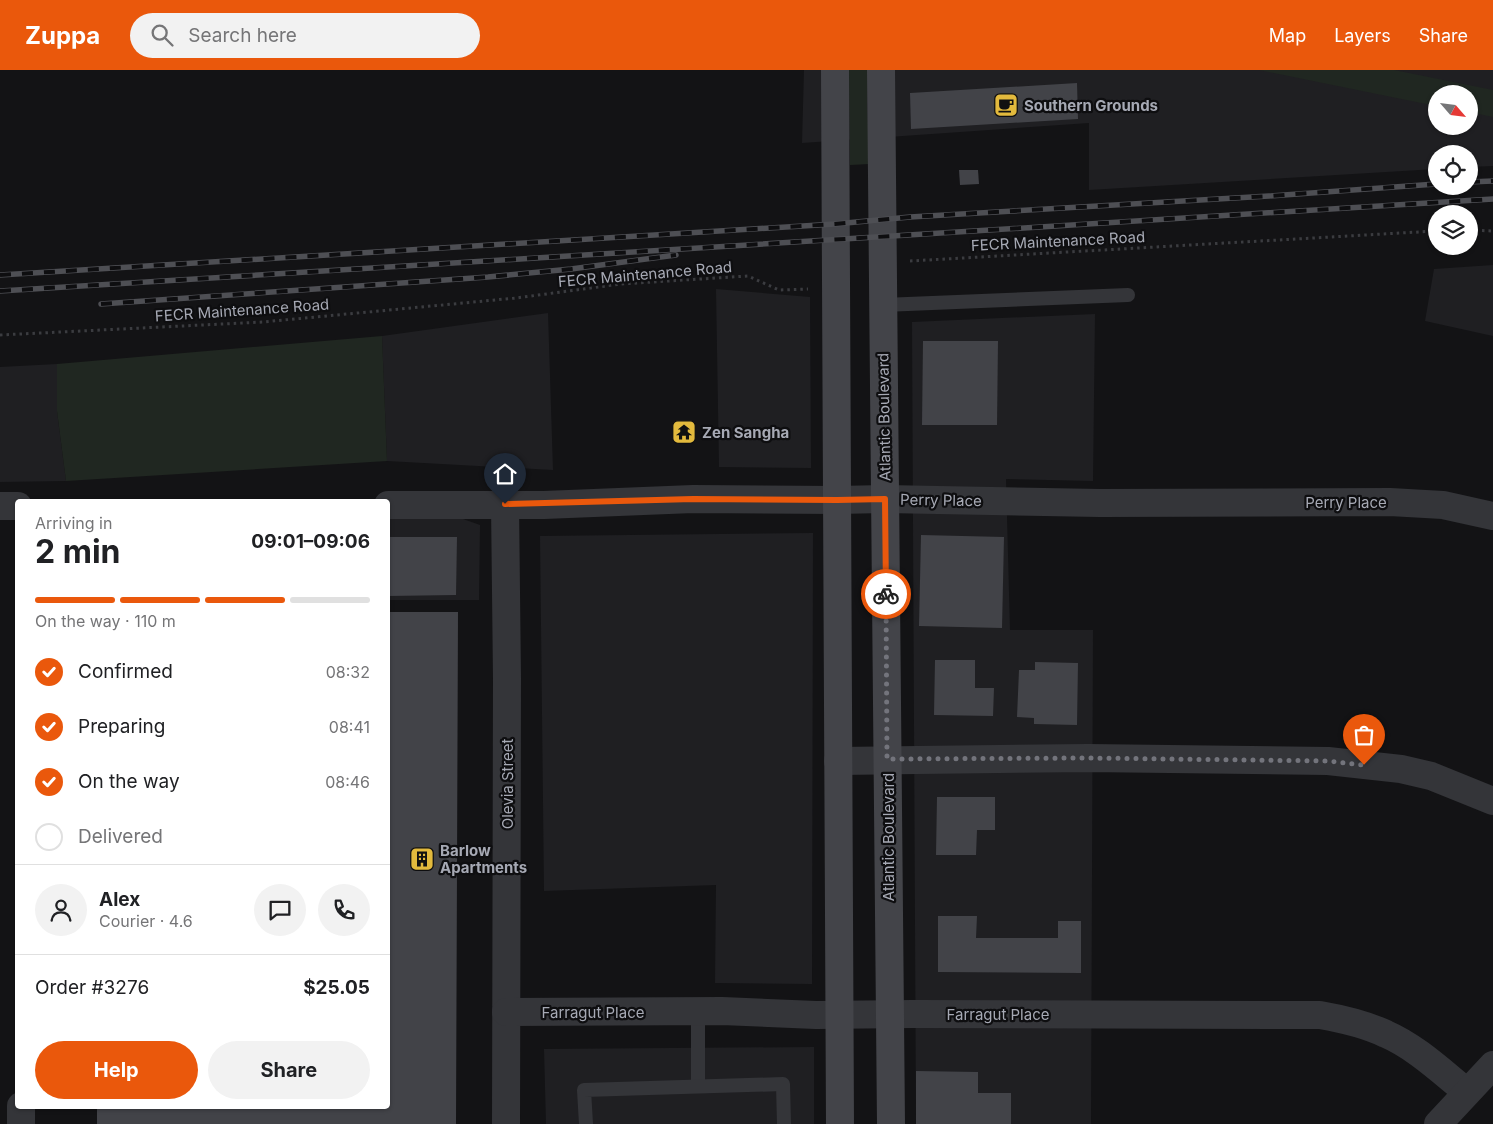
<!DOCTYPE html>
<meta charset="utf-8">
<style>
body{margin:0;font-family:Inter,sans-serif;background:#f2f2f2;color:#202124;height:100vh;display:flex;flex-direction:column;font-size:19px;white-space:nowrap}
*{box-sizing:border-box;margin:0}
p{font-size:16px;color:#757577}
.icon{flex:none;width:28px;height:28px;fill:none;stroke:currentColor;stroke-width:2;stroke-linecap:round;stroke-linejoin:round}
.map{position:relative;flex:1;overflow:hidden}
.drawer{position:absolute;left:15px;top:429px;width:375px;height:610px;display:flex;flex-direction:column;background:#fff;border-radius:5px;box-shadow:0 1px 4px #0004}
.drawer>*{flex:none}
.needle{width:32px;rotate:118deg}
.controls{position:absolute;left:1428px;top:15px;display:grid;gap:10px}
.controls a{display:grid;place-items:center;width:50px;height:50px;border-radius:50%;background:#fff;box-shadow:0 1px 4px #0004;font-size:25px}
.pin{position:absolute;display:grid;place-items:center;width:42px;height:42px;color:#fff;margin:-51px -21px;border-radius:50% 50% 50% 0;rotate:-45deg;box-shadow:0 0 5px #0007}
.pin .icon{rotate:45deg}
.courier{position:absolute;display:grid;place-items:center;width:50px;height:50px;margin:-25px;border:4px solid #ea580c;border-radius:50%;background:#fff;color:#222;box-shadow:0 1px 6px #0007}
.headline em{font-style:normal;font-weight:700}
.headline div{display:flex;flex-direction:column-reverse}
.headline{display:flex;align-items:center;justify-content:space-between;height:85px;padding:0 20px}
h1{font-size:32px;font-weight:700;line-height:38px}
.bar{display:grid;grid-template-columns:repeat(4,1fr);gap:8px 5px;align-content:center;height:60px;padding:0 20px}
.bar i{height:6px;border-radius:4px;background:#e0e0e0}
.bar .selected{background:#ea580c}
.bar p{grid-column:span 4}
.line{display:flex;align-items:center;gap:12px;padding:0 20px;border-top:1px solid #e0e0e0}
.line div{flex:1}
.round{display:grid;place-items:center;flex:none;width:52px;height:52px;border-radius:26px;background:#f2f2f2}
ol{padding:0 20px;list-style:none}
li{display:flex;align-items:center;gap:15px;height:55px}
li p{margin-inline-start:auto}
li .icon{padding:5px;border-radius:50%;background:#ea580c;color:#fff;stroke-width:4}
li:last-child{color:#757577}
li i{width:28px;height:28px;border:2px solid #e0e0e0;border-radius:50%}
.cta{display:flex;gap:10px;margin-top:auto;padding:10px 20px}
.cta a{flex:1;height:58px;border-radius:30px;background:#ea580c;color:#fff;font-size:20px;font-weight:700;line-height:58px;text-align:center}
.cta a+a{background:#f2f2f2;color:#202124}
header{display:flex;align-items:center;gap:30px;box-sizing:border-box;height:70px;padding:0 25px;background:#ea580c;color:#fff}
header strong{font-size:24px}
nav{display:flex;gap:28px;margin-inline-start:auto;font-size:18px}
.search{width:350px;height:45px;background:#f2f2f2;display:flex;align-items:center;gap:12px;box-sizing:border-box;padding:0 18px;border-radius:28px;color:#757577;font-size:19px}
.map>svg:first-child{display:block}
.built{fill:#1f1f22;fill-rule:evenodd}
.green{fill:#202721}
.building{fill:#424348}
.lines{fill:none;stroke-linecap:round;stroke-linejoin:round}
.path{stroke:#3b3c40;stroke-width:3;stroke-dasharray:2.5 4;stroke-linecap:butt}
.service{stroke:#343539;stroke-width:14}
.minor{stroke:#343539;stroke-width:28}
.secondary{stroke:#434449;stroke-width:28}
.rail-casing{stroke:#4e4f54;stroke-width:5.5}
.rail{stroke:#0e0e10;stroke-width:4;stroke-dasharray:11;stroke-linecap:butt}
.done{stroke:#73747c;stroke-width:5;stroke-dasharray:0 9}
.route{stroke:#ea580c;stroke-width:6}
.labels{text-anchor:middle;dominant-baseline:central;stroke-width:4.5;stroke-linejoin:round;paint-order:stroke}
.poi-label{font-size:15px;font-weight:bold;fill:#a6a9b4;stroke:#0e0e10;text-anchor:start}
.street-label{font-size:15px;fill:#a6a9b4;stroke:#0e0e10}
</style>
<header>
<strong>Zuppa</strong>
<div class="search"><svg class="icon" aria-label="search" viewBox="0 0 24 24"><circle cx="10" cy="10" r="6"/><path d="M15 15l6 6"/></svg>Search here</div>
<nav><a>Map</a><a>Layers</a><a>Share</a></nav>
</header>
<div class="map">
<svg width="1493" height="1054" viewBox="0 0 1493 1054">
<rect width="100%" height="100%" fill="#131315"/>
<g class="built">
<path d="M804 0H1493V96L1469 97V84H1436V99L1089 120V53L802 73ZM1436 24H1469V56H1436Z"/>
<path d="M1493 195V266L1425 251 1434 199Z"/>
<path d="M716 219 810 227 811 398 719 397Z"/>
<path d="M548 243 553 400 387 391 382 266Z"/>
<path d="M1095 244 1093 411 1006 409 1010 560H1093L1091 1054H916L912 252Z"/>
<path d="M57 294V341L66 411 0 412V297Z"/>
<path d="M388 449H463L480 455 479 530H388Z"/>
<path d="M813 463 812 914 715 913 716 815 544 821 540 466Z"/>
<path d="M814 977V1054H546L544 979Z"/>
</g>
<g class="green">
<path d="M849 0H868L867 36 870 94 850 95Z"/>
<path d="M1259 0H1394L1493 20V47L1469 42V24H1436V36Z"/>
<path d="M382 266 387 391 66 411 57 341V294Z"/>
</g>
<g class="building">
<path d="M1077 13 1078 49 911 59 910 23Z"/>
<path d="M959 100H978L979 114 960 115Z"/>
<path d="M923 271H998L997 355H922Z"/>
<path d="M921 465 1004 467 1002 558 919 556Z"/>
<path d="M388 467H457L456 525 388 526Z"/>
<path d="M388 542H458L456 1054H97V1036H388Z"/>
<path d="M935 590H975V618H994L993 646 934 645Z"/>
<path d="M1035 592 1078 593 1077 655 1034 654V648L1017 647 1019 600H1035Z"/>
<path d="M937 727H995V760H977L976 785H936Z"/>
<path d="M938 846H977L976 868H1058V851H1081V903L938 902Z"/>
<path d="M916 1001 978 1002V1023H1011V1054H916Z"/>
</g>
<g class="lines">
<g class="path">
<path d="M1469 160 1493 161"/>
<path d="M910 191 1436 161"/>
<path d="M0 265 263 252 516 228 621 214 748 206 779 220 808 219"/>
</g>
<g class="service">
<path d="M883 235 1128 225"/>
<path d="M698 1016V941"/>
<path d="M586 1054 584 1020 783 1014 784 1054"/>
</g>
<g class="minor">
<path d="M505 434 507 609 506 1054"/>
<path d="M388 435H544L693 429 837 430 885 429 1100 433 1390 432 1443 435 1493 446"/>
<path d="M0 436H18"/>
<path d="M838 691 1088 688 1328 691 1401 699 1431 706 1493 731"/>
<path d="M506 942 722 941 816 945 913 944 1320 945C1343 949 1365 954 1386 964 1416 977 1442 1002 1467 1022"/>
<path d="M21 1054V1036"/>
<path d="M1438 1054 1493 995"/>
</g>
<g class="secondary">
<path d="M835 0 840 1054"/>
<path d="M881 0 891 1054"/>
</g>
<g class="rail-casing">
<g id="rail">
<path d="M1469 112 1493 111"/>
<path d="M0 205 835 154 910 147 1269 126 1436 114"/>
<path d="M0 221 1493 129"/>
<path d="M101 234 488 207 571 199 676 185"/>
</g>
</g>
<use href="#rail" class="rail"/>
</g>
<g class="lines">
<path class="done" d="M886 524 887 689 1088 688 1328 691 1364 695"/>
<path class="route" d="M505 434 693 429 837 430 885 429 886 524"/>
</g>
<defs>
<g id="cafe-square" transform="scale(1.25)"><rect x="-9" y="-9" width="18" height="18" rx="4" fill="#e3ba3d" stroke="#0e0e10"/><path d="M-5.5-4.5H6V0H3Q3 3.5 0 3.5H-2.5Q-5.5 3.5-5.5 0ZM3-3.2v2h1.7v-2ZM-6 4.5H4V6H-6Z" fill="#111"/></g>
<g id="temple-square" transform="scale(1.25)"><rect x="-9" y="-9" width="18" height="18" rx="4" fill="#e3ba3d" stroke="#0e0e10"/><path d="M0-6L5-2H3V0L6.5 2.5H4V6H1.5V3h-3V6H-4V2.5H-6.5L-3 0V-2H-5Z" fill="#111"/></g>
<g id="building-square" transform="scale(1.25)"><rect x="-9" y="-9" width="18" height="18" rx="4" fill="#e3ba3d" stroke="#0e0e10"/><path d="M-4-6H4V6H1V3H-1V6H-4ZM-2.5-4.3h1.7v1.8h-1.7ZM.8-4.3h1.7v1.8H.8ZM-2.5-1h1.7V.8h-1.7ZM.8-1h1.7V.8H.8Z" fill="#111"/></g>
</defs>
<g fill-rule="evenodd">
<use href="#cafe-square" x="1006" y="35"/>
<use href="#temple-square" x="684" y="362"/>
<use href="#building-square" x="422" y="789"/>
</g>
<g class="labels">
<g class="poi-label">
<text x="1024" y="35">Southern Grounds</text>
<text x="702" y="362">Zen Sangha</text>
<text x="440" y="780">Barlow<tspan x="440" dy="17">Apartments</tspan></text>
</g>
<g class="street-label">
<text transform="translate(1058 171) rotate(-3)">FECR Maintenance Road</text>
<text transform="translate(645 204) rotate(-5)">FECR Maintenance Road</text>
<text transform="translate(242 240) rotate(-4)">FECR Maintenance Road</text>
<text transform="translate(884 347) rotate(-91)">Atlantic Boulevard</text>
<text transform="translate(941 430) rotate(1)">Perry Place</text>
<text x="1346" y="432">Perry Place</text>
<text transform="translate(507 714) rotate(-90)">Olevia Street</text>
<text transform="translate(888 767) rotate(-90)">Atlantic Boulevard</text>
<text x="593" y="942">Farragut Place</text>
<text x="998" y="944">Farragut Place</text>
</g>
</g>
</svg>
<div class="controls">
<a><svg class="needle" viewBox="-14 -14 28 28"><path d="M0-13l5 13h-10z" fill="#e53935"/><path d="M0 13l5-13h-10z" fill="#757577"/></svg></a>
<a><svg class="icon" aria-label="locate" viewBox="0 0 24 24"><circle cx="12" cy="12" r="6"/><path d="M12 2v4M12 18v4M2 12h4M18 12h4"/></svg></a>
<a><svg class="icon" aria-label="layers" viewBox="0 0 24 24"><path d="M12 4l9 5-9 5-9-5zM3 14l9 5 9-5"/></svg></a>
</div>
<div class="pin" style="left:1364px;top:695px;background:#ea580c"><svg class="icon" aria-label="bag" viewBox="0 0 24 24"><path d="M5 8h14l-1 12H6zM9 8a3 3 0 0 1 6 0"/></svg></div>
<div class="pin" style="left:505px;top:434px;background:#1f2937"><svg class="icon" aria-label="home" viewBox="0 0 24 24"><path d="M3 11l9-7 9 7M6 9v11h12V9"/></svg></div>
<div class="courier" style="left:886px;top:524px"><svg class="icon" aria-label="bike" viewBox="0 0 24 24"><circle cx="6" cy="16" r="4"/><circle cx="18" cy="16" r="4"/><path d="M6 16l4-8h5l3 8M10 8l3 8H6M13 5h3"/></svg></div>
<section class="drawer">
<div class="headline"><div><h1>2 min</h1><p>Arriving in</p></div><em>09:01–09:06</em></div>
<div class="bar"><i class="selected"></i><i class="selected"></i><i class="selected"></i><i></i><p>On the way · 110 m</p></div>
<ol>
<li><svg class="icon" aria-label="check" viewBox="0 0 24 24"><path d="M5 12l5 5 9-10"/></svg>Confirmed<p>08:32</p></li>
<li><svg class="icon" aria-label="check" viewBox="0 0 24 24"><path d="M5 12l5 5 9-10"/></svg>Preparing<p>08:41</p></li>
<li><svg class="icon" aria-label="check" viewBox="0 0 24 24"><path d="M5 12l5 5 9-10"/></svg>On the way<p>08:46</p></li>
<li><i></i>Delivered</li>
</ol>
<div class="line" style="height:90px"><a class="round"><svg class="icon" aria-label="person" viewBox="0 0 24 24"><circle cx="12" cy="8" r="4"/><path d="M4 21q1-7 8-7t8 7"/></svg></a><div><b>Alex</b><p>Courier · 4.6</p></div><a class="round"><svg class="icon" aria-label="chat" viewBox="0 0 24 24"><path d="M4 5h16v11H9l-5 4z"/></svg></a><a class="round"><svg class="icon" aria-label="phone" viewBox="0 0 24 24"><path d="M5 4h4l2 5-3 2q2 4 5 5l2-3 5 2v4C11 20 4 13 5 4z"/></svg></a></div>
<div class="line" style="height:65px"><div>Order #3276</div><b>$25.05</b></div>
<div class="cta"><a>Help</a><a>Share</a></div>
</section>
</div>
